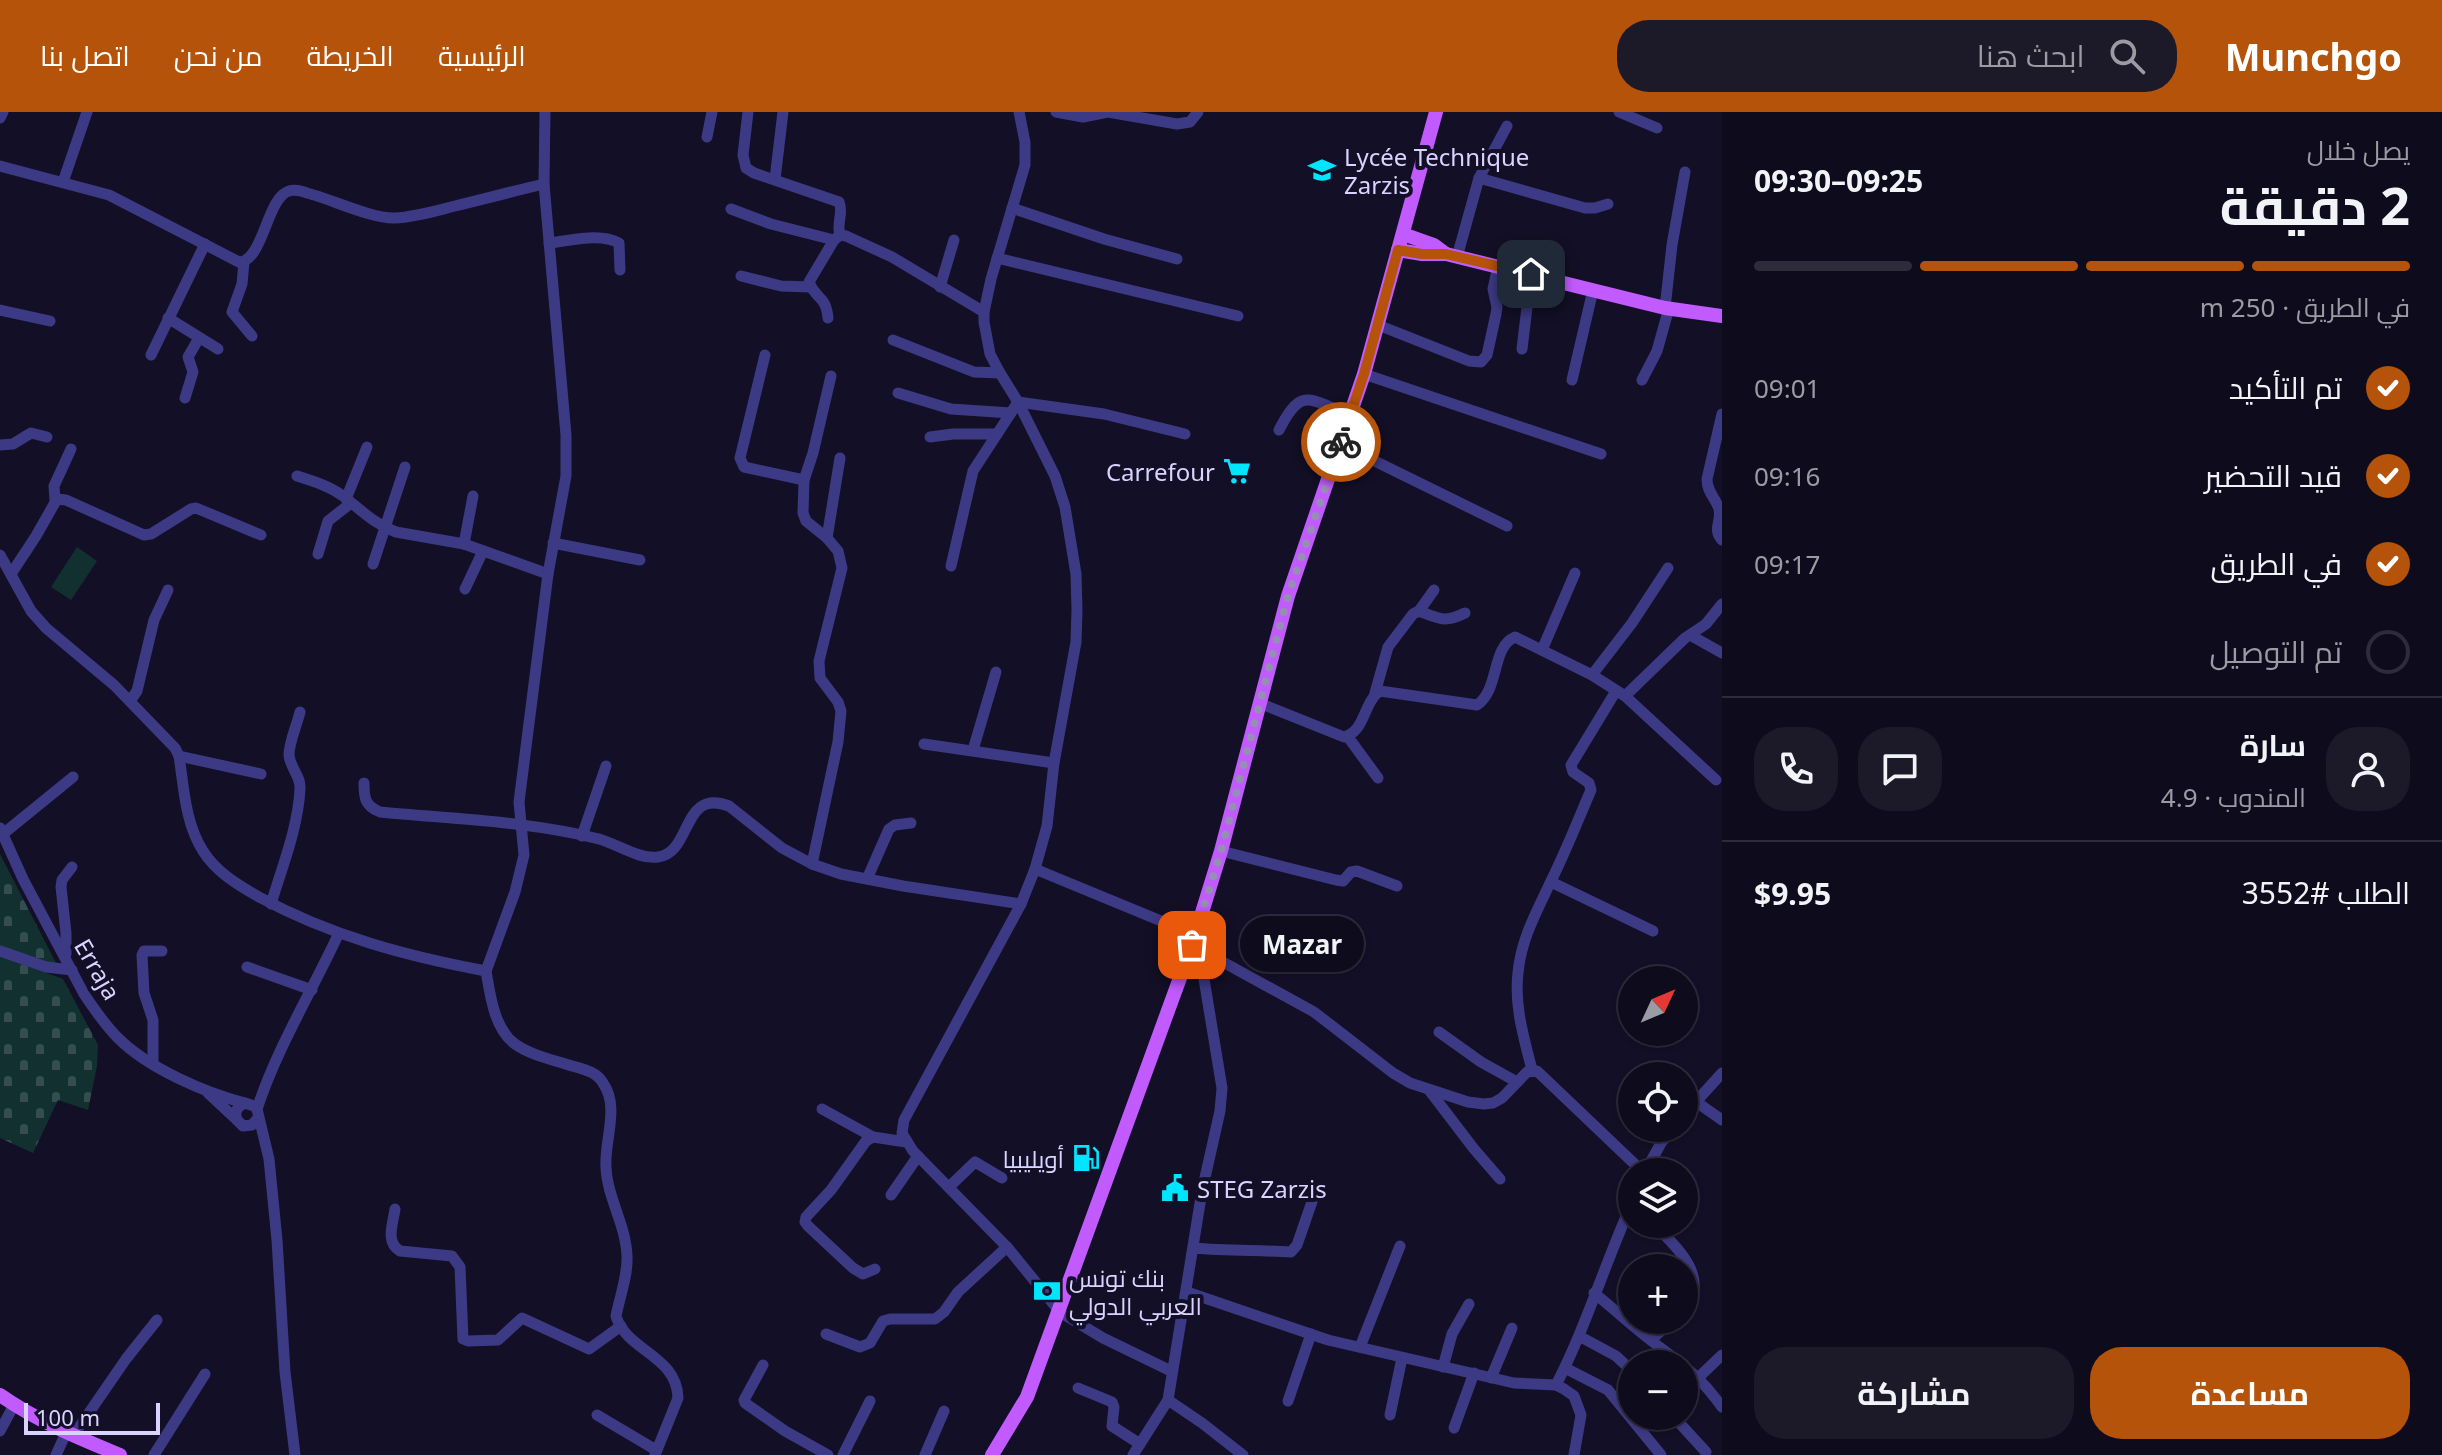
<!DOCTYPE html>
<html lang="ar">
<meta charset="utf-8">
<style>
body{margin:0;font-family:"Noto Sans",Cairo,sans-serif;background:#1c1929;color:#f1f3f6;direction:rtl;height:100vh;display:flex;flex-direction:column;font-size:30px;white-space:nowrap}
*{box-sizing:border-box;margin:0}
p{font-size:26px;color:#9b9ba3}
.icon{flex:none;width:44px;height:44px;fill:none;stroke:currentColor;stroke-width:2;stroke-linecap:round;stroke-linejoin:round}
.map{position:relative;flex:1;overflow:hidden;direction:ltr}
.panel{display:flex;flex-direction:column;background:#0e0b1c;width:720px}
.panel>*{flex:none}
.needle{width:52px;rotate:46deg}
.buttons{position:absolute;left:1618px;top:854px;display:grid;gap:16px}
.buttons a{display:grid;place-items:center;width:80px;height:80px;border-radius:50%;background:#0e0b1c;box-shadow:0 2px 6px #0004,0 0 0 2px #2e2b3b;font-size:40px}
.scale{position:absolute;left:24px;bottom:20px;width:136px;box-sizing:border-box;padding-left:8px;border:4px solid #d9d4ff;border-top:0;font-size:22px;line-height:28px;white-space:nowrap;color:#d9d4ff;-webkit-text-stroke:6px #130f26;paint-order:stroke}
.pin{position:absolute;display:grid;place-items:center;width:68px;height:68px;color:#fff;margin:-34px;border-radius:16px;box-shadow:0 4px 12px #0006}
.courier{position:absolute;display:grid;place-items:center;width:80px;height:80px;margin:-40px;border:6px solid #b45309;border-radius:50%;background:#fff;color:#222;box-shadow:0 2px 10px #0007}
.bubble{position:absolute;height:56px;border-radius:28px;background:#0e0b1c;box-shadow:0 2px 6px #0004,0 0 0 2px #2e2b3b;font-size:26px;font-weight:700;line-height:56px;text-align:center;direction:rtl}
.headline em{font-style:normal;font-weight:700}
.headline div{display:flex;flex-direction:column-reverse}
.headline{display:flex;align-items:center;justify-content:space-between;height:136px;padding:0 32px}
h1{font-size:52px;font-weight:700;line-height:60px}
.bar{display:grid;grid-template-columns:repeat(4,1fr);gap:12px 8px;align-content:center;height:96px;padding:0 32px}
.bar i{height:10px;border-radius:6px;background:#2e2b3b}
.bar .current{background:#b45309}
.bar p{grid-column:span 4}
.line{display:flex;align-items:center;gap:20px;padding:0 32px;border-top:2px solid #2e2b3b}
.line div{flex:1}
.round{display:grid;place-items:center;flex:none;width:84px;height:84px;border-radius:32px;background:#1c1929}
ol{padding:0 32px;list-style:none}
li{display:flex;align-items:center;gap:24px;height:88px}
li p{margin-inline-start:auto}
li .icon{padding:8px;border-radius:50%;background:#b45309;color:#fff;stroke-width:4}
li:last-child{color:#9b9ba3}
li i{width:44px;height:44px;border:4px solid #2e2b3b;border-radius:50%}
.button{display:flex;gap:16px;margin-top:auto;padding:16px 32px}
.button a{flex:1;height:92px;border-radius:32px;background:#b45309;color:#fff;font-size:32px;font-weight:700;line-height:92px;text-align:center}
.button a+a{background:#1c1929;color:#f1f3f6}
header{display:flex;align-items:center;gap:48px;box-sizing:border-box;height:112px;padding:0 40px;background:#b45309;color:#fff}
header strong{font-size:38px}
nav{display:flex;gap:44px;margin-inline-start:auto;font-size:28px}
.search{width:560px;height:72px;background:#1c1929;display:flex;align-items:center;gap:20px;box-sizing:border-box;padding:0 28px;border-radius:32px;color:#9b9ba3;font-size:30px}
main{display:flex;flex:1;min-height:0}
.map>svg:first-child{display:block}
.cemetery{fill:url(#cemetery-stones)}
.pitch{fill:#12302f}
.lines{fill:none;stroke-linecap:round;stroke-linejoin:round}
.minor{stroke:#3d3a85;stroke-width:11}
.major{stroke:#c25bff;stroke-width:14}
.done{stroke:#948fb3;stroke-width:8;stroke-dasharray:0 14.4}
.route{stroke:#b45309;stroke-width:10}
.labels{text-anchor:middle;dominant-baseline:central;stroke-width:8;stroke-linejoin:round;paint-order:stroke}
.poi-label{font-size:24px;fill:#d9d4ff;stroke:#130f26;text-anchor:start}
.street-label{font-size:24px;fill:#d9d4ff;stroke:#130f26}
</style>
<header>
<strong>Munchgo</strong>
<div class="search"><svg class="icon" aria-label="search" viewBox="0 0 24 24"><circle cx="10" cy="10" r="6"/><path d="M15 15l6 6"/></svg>ابحث هنا</div>
<nav><a>الرئيسية</a><a>الخريطة</a><a>من نحن</a><a>اتصل بنا</a></nav>
</header>
<main>
<section class="panel">
<div class="headline"><div><h1>2 دقيقة</h1><p>يصل خلال</p></div><em>09:25–09:30</em></div>
<div class="bar"><i class="current"></i><i class="current"></i><i class="current"></i><i></i><p>في الطريق · 250 m</p></div>
<ol>
<li><svg class="icon" aria-label="check" viewBox="0 0 24 24"><path d="M5 12l5 5 9-10"/></svg>تم التأكيد<p>09:01</p></li>
<li><svg class="icon" aria-label="check" viewBox="0 0 24 24"><path d="M5 12l5 5 9-10"/></svg>قيد التحضير<p>09:16</p></li>
<li><svg class="icon" aria-label="check" viewBox="0 0 24 24"><path d="M5 12l5 5 9-10"/></svg>في الطريق<p>09:17</p></li>
<li><i></i>تم التوصيل</li>
</ol>
<div class="line" style="height:144px"><a class="round"><svg class="icon" aria-label="person" viewBox="0 0 24 24"><circle cx="12" cy="8" r="4"/><path d="M4 21q1-7 8-7t8 7"/></svg></a><div><b>سارة</b><p>المندوب · 4.9</p></div><a class="round"><svg class="icon" aria-label="chat" viewBox="0 0 24 24"><path d="M4 5h16v11H9l-5 4z"/></svg></a><a class="round"><svg class="icon" aria-label="phone" viewBox="0 0 24 24"><path d="M5 4h4l2 5-3 2q2 4 5 5l2-3 5 2v4C11 20 4 13 5 4z"/></svg></a></div>
<div class="line" style="height:104px"><div>الطلب #3552</div><b>$9.95</b></div>
<div class="button"><a>مساعدة</a><a>مشاركة</a></div>
</section>
<div class="map">
<svg width="1722" height="1343" viewBox="0 0 1722 1343">
<defs>
<pattern id="cemetery-stones" width="16" height="16" patternUnits="userSpaceOnUse" patternTransform="scale(2)"><rect width="16" height="16" fill="#12302f"/><path d="M2 7V4a2 2 0 0 1 4 0v3zM10 15v-3a2 2 0 0 1 4 0v3z" fill="#344d4e"/></pattern>
</defs>
<rect width="100%" height="100%" fill="#130f26"/>
<g class="cemetery">
<path d="M0 742 56 851 51 853 0 835Z"/>
<path d="M0 844 63 867 98 933 97 954 88 998 58 988 33 1041 0 1026Z"/>
</g>
<path class="pitch" d="M77 435 97 449 71 488 51 475Z"/>
<g class="lines">
<g class="minor">
<path d="M748 0 743 43 746 56 754 61 839 90C844 100 836 112 840 123"/>
<path d="M1019 0 1025 30V53L991 167 984 200V210L990 242 1000 261 1018 290 1055 364 1065 395 1076 462 1077 498 1076 530 1054 651 1047 714 1035 757"/>
<path d="M1056 0 1083 5 1108 0 1177 12 1190 10 1198 0"/>
<path d="M1619 0 1657 16"/>
<path d="M0 6 3 0"/>
<path d="M707 25 712 0"/>
<path d="M0 54 109 83 239 150C263 150 267 85 289 79 295 77 301 79 307 81 331 87 372 107 395 106 415 105 435 99 455 94 484 87 514 79 544 72"/>
<path d="M1479 66 1585 96H1595L1608 92"/>
<path d="M775 67 783 0"/>
<path d="M63 70 87 0"/>
<path d="M1012 96 1104 127 1177 147"/>
<path d="M731 97 771 112 834 128"/>
<path d="M549 131C570 129 600 120 619 131L620 158"/>
<path d="M1457 145 1479 66 1507 14"/>
<path d="M997 146 1238 204"/>
<path d="M244 150 242 172 232 200 252 224"/>
<path d="M741 164 781 174 810 175"/>
<path d="M940 175 954 128"/>
<path d="M1665 196 1672 133 1685 60"/>
<path d="M0 198 50 209"/>
<path d="M168 206 218 237"/>
<path d="M828 206C826 183 815 187 809 170L834 128 840 123 846 124 892 145 984 200"/>
<path d="M1378 213 1469 249 1481 250 1487 243 1496 202 1497 195 1493 177 1498 154"/>
<path d="M893 228 974 260 1000 261"/>
<path d="M1522 237 1531 162"/>
<path d="M151 243 205 132"/>
<path d="M765 243 740 346 744 355 804 368"/>
<path d="M1364 262 1601 342"/>
<path d="M1572 268 1593 178"/>
<path d="M1642 268 1657 239 1669 196"/>
<path d="M898 281 951 297 1011 301"/>
<path d="M185 286 193 260 188 245 199 226"/>
<path d="M1722 302 1707 367C1707 381 1716 386 1719 397 1722 409 1712 417 1722 428"/>
<path d="M1279 318C1302 273 1309 288 1350 303"/>
<path d="M930 325 953 322H997"/>
<path d="M1340 332 1507 414"/>
<path d="M0 333 13 332 31 321 47 325"/>
<path d="M297 364C313 369 329 374 343 384 361 398 374 412 396 420L464 432 548 462"/>
<path d="M346 387 367 335"/>
<path d="M55 388 54 374 71 337"/>
<path d="M827 426 840 346"/>
<path d="M553 431 640 448"/>
<path d="M464 432 473 384"/>
<path d="M318 442 328 409 351 391"/>
<path d="M0 443 31 499 46 516 114 573 175 636 179 644C184 676 185 711 203 739 216 760 238 773 259 785 331 824 406 844 486 859 490 882 494 917 515 932 530 943 554 948 572 954 583 957 597 960 603 971 620 995 604 1029 606 1055 607 1085 626 1113 627 1144 628 1163 620 1184 616 1204 626 1239 677 1243 678 1286L655 1343"/>
<path d="M373 452 405 355"/>
<path d="M951 454 973 359 1018 290 1104 302 1185 322"/>
<path d="M11 462 36 424 57 387 66 388 144 423 151 422 191 397 196 396 261 423"/>
<path d="M465 477 483 439"/>
<path d="M1419 499 1434 478"/>
<path d="M1690 523 1722 541"/>
<path d="M1542 538 1575 461"/>
<path d="M1592 563 1632 511 1668 456"/>
<path d="M1375 581 1388 535 1413 502 1419 499C1440 507 1445 511 1465 501"/>
<path d="M1625 584 1685 526 1706 512 1722 492"/>
<path d="M130 589 137 579 154 508 168 478"/>
<path d="M1259 591 1344 625C1366 619 1363 590 1380 579L1477 593C1500 577 1491 535 1515 525L1592 563 1625 584 1716 668"/>
<path d="M1348 625 1378 666"/>
<path d="M924 632 1054 651"/>
<path d="M973 638 996 560"/>
<path d="M179 644 261 662"/>
<path d="M364 671C364 686 365 694 380 700 452 707 529 709 599 727 617 732 640 748 658 745 693 740 681 676 729 694L782 736 812 752 841 762 903 774 1021 792"/>
<path d="M0 716 23 767 84 882C94 897 105 913 118 926 148 956 205 981 245 991"/>
<path d="M3 722 73 665"/>
<path d="M582 724 606 654"/>
<path d="M1221 739 1336 768 1343 769 1351 760 1357 759 1397 774"/>
<path d="M812 752 838 630 841 599 838 590 820 566 819 549 842 456 838 439 827 426 806 409 803 401 804 368 813 341 831 264"/>
<path d="M867 767 889 717 895 713 911 711"/>
<path d="M1551 770 1653 819"/>
<path d="M271 792C282 755 298 716 300 677 301 664 290 656 289 643 289 630 297 613 300 600"/>
<path d="M1192 833 1314 900 1393 961 1410 971 1468 990 1484 992 1493 991 1502 986 1527 960 1537 959 1643 1060"/>
<path d="M0 839 46 855 72 858"/>
<path d="M66 842V821L61 775 62 768 72 755"/>
<path d="M247 855 312 878"/>
<path d="M486 859 515 780 524 743 519 690 548 462 566 364V323L544 72 545 0"/>
<path d="M1439 920 1481 950 1517 970"/>
<path d="M153 950V908L144 881 142 843 144 839H162"/>
<path d="M1532 958C1524 926 1514 894 1518 861 1521 827 1537 799 1551 769 1566 739 1578 708 1591 678L1589 671 1573 660 1571 653 1616 579"/>
<path d="M1429 978 1474 1037 1500 1067"/>
<path d="M208 981 237 1008"/>
<path d="M1695 989 1722 1008"/>
<path d="M257 997C277 936 311 881 338 823"/>
<path d="M822 997 873 1025"/>
<path d="M1684 1003 1722 961"/>
<path d="M258 1006 252 1013 243 1014 237 1008C234 1000 237 994 245 991L254 994 257 997 269 1047 277 1128 285 1260 295 1343"/>
<path d="M1645 1060 1661 1031 1673 1016"/>
<path d="M949 1075 975 1050 1002 1066"/>
<path d="M891 1083 918 1044"/>
<path d="M395 1097C393 1112 385 1130 400 1139L452 1144 460 1155 463 1227 468 1229 498 1228 522 1206 589 1237 621 1214"/>
<path d="M1653 1112C1676 1134 1712 1166 1684 1198"/>
<path d="M1194 1136C1227 1139 1259 1138 1291 1140L1297 1133 1315 1081"/>
<path d="M875 1157 863 1162 853 1156 808 1114 805 1110 806 1105 831 1078 866 1029 873 1025 906 1030"/>
<path d="M1187 1180 1328 1228 1514 1271 1556 1273 1564 1277 1574 1284 1581 1303 1574 1343"/>
<path d="M1594 1181C1613 1196 1630 1212 1648 1226 1679 1251 1698 1261 1722 1295"/>
<path d="M826 1222 860 1235 870 1231 883 1209 890 1207H935L944 1200 958 1180 1007 1135"/>
<path d="M1579 1224 1616 1244 1632 1259"/>
<path d="M1651 1228 1673 1208"/>
<path d="M1360 1235 1400 1134"/>
<path d="M763 1253 744 1288 745 1291 785 1319 828 1343"/>
<path d="M1443 1255 1452 1222 1469 1192"/>
<path d="M1565 1256 1608 1278 1661 1343"/>
<path d="M1171 1259 1103 1226 1060 1200 1007 1135 913 1039 902 1021 904 1008 1021 792 1035 757 1195 823"/>
<path d="M1699 1265 1722 1243"/>
<path d="M1491 1266 1512 1216"/>
<path d="M1556 1273C1586 1215 1605 1151 1632 1091"/>
<path d="M1078 1276 1112 1290 1114 1295 1112 1314 1140 1332"/>
<path d="M1168 1288 1202 1311 1243 1343"/>
<path d="M1288 1289 1311 1222"/>
<path d="M597 1303 656 1338"/>
<path d="M1390 1303 1402 1246"/>
<path d="M1673 1304 1706 1340"/>
<path d="M1454 1316 1474 1261"/>
<path d="M0 1319 14 1293"/>
<path d="M73 1324 126 1247 157 1208"/>
<path d="M56 1343 66 1321"/>
<path d="M154 1343 205 1262"/>
<path d="M843 1343 870 1289"/>
<path d="M925 1343 944 1299"/>
<path d="M1133 1343 1168 1288 1202 1079 1220 999 1222 976 1204 867 1203 838"/>
</g>
<g class="major">
<path d="M1403 122 1434 133 1446 142"/>
<path d="M1398 138 1422 142H1446L1665 196 1722 204"/>
<path d="M0 1283C37 1309 79 1326 120 1343"/>
<path d="M992 1343 1027 1285 1192 833 1221 739 1288 484 1364 262 1436 0"/>
</g>
</g>
<g class="lines">
<path class="done" d="M1192 833 1221 739 1288 484 1341 330"/>
<path class="route" d="M1341 330 1364 262 1398 138 1422 142H1446L1531 162"/>
</g>
<defs>
<g id="school-bare" transform="scale(2.16)"><path d="M0-5L7-2L0 1L-7-2ZM-4 1L0 2.5L4 1V4Q0 6-4 4Z" fill="#00e5ff" stroke="#130f26" stroke-width="2.5" paint-order="stroke"/></g>
<g id="supermarket-bare" transform="scale(2.16)"><path d="M-6-5.5h2.5l.6 2H6L4.5 2H-2.5L-4.4-4H-6ZM-1.5 3.2a1.3 1.3 0 1 0 .1 0ZM3 3.2a1.3 1.3 0 1 0 .1 0Z" fill="#00e5ff" stroke="#130f26" stroke-width="2.5" paint-order="stroke"/></g>
<g id="fuel-bare" transform="scale(2.16)"><path d="M-5.5-6h7V0h2V4h1.3V-2.5L3-4.5l.8-.8L6-3V5H2.5V1h-1V6h-7ZM-4.2-4.7v3.2H.2V-4.7Z" fill="#00e5ff" stroke="#130f26" stroke-width="2.5" paint-order="stroke"/></g>
<g id="civic-bare" transform="scale(2.16)"><path d="M-.6-6.5H3V-4.5H.6V-3L4-1V1h2V6H-6V1h2V-1L-.6-3ZM-1.2 2.5V6h2.4V2.5Z" fill="#00e5ff" stroke="#130f26" stroke-width="2.5" paint-order="stroke"/></g>
<g id="bank-bare" transform="scale(2.16)"><path d="M-6-4H6V4H-6ZM0-2.3a2.3 2.3 0 1 0 0 4.6a2.3 2.3 0 1 0 0-4.6Z" fill="#00e5ff" stroke="#130f26" stroke-width="2.5" paint-order="stroke"/></g>
</defs>
<g fill-rule="evenodd">
<use href="#school-bare" x="1322" y="58"/>
<use href="#supermarket-bare" x="1237" y="359"/>
<use href="#fuel-bare" x="1086" y="1046"/>
<use href="#civic-bare" x="1175" y="1076"/>
<use href="#bank-bare" x="1047" y="1179"/>
</g>
<g class="labels">
<g class="poi-label">
<text x="1344" y="44">Lycée Technique<tspan x="1344" dy="28">Zarzis</tspan></text>
<text x="1215" y="359" text-anchor="end">Carrefour</text>
<text x="1064" y="1046" text-anchor="end">أويليبيا</text>
<text x="1197" y="1076">STEG Zarzis</text>
<text x="1069" y="1165">بنك تونس<tspan x="1069" dy="28">العربي الدولي</tspan></text>
</g>
<g class="street-label">
<text transform="translate(98 857) rotate(60)">Erraja</text>
</g>
</g>
</svg>
<div class="buttons">
<a><svg class="needle" viewBox="-14 -14 28 28"><path d="M0-13l5 13h-10z" fill="#e53935"/><path d="M0 13l5-13h-10z" fill="#9b9ba3"/></svg></a>
<a><svg class="icon" aria-label="locate" viewBox="0 0 24 24"><circle cx="12" cy="12" r="6"/><path d="M12 2v4M12 18v4M2 12h4M18 12h4"/></svg></a>
<a><svg class="icon" aria-label="layers" viewBox="0 0 24 24"><path d="M12 4l9 5-9 5-9-5zM3 14l9 5 9-5"/></svg></a>
<a>+</a>
<a>−</a>
</div>
<div class="scale">100 m</div>
<div class="pin" style="left:1192px;top:833px;background:#ea580c"><svg class="icon" aria-label="bag" viewBox="0 0 24 24"><path d="M5 8h14l-1 12H6zM9 8a3 3 0 0 1 6 0"/></svg></div>
<div class="pin" style="left:1531px;top:162px;background:#1f2937"><svg class="icon" aria-label="home" viewBox="0 0 24 24"><path d="M3 11l9-7 9 7M6 9v11h12V9"/></svg></div>
<div class="courier" style="left:1341px;top:330px"><svg class="icon" aria-label="bike" viewBox="0 0 24 24"><circle cx="6" cy="16" r="4"/><circle cx="18" cy="16" r="4"/><path d="M6 16l4-8h5l3 8M10 8l3 8H6M13 5h3"/></svg></div>
<div class="bubble" style="left:1240px;top:804px;width:124px">Mazar</div>
</div>
</main>
